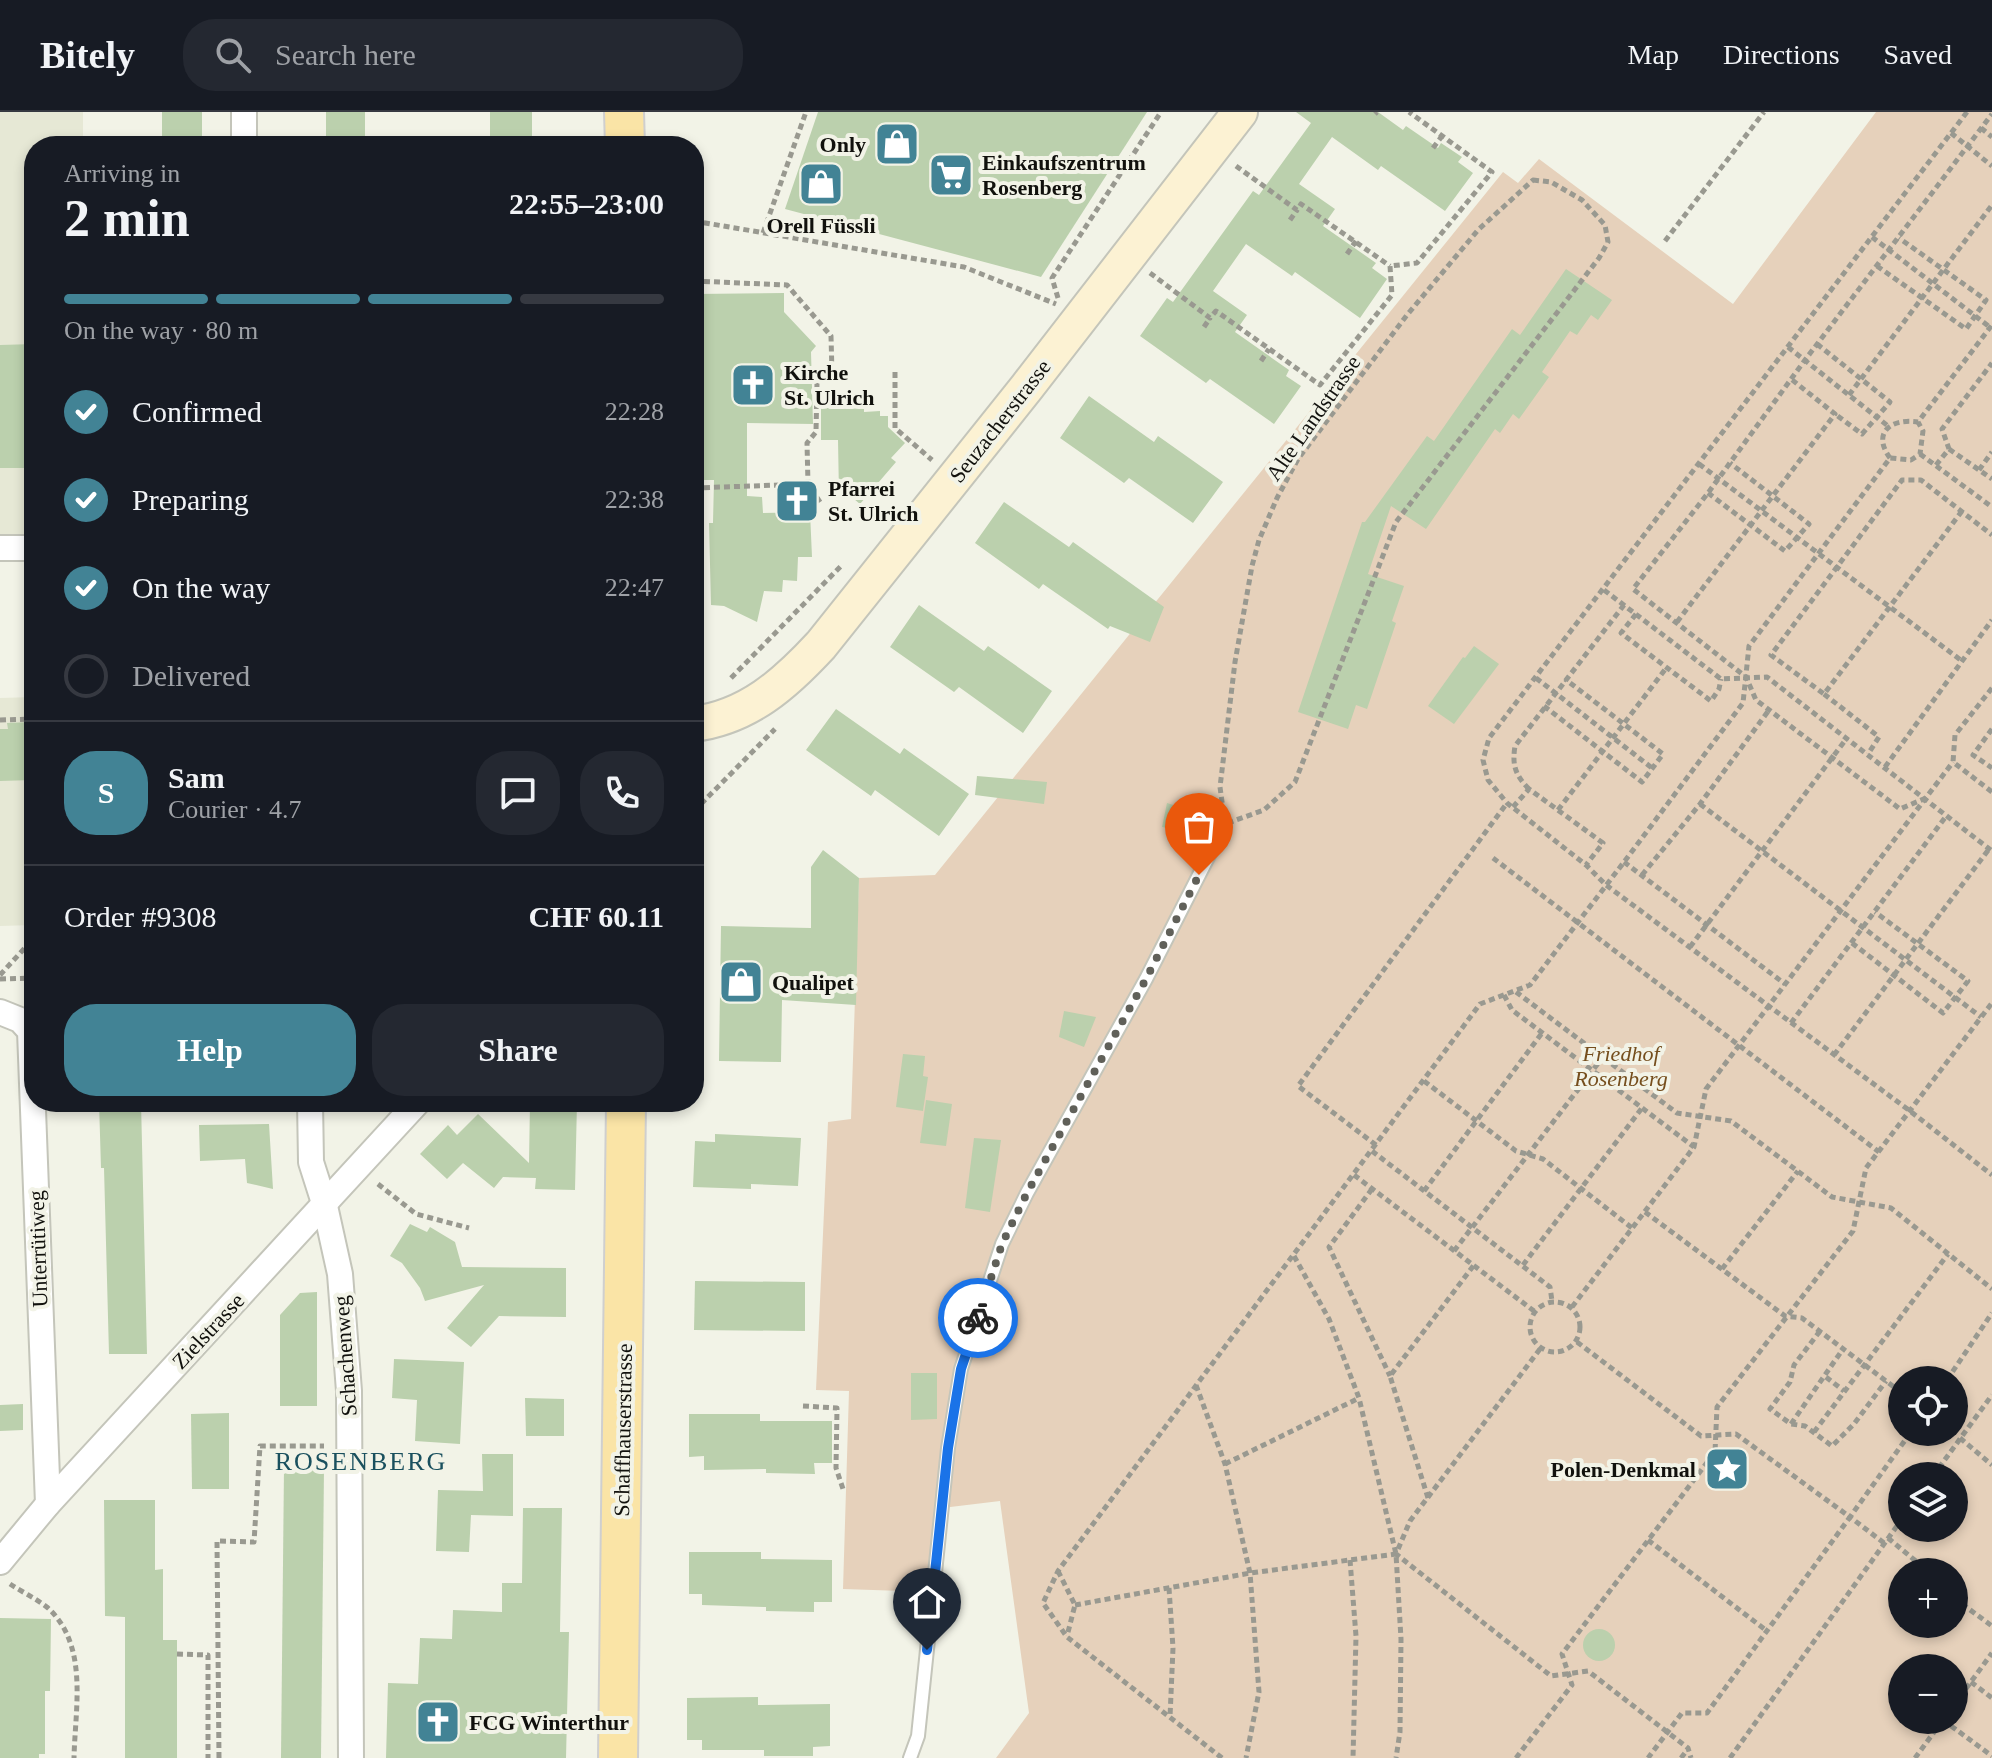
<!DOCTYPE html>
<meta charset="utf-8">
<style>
body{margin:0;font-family:Georgia,serif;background:#242831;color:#f1f3f6;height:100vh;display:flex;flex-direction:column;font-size:30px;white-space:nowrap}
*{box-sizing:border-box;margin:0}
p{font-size:26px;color:#9ea1a6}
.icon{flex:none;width:44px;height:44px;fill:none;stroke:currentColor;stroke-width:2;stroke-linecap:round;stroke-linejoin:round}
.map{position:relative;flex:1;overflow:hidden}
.details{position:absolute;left:24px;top:24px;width:680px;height:976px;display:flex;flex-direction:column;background:#171b24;border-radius:32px;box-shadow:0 4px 12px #0003}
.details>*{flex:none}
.tools{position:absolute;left:1888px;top:1254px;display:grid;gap:16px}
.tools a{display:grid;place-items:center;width:80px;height:80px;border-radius:50%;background:#171b24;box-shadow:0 4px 12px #0003;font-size:40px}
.pin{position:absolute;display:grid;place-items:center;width:68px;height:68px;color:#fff;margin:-82px -34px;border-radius:50% 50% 50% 0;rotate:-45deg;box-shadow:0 0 8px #0007}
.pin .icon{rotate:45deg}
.courier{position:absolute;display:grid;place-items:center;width:80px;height:80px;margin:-40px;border:6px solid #1a73e8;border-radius:50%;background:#fff;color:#222;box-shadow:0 2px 10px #0007}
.headline em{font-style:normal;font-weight:700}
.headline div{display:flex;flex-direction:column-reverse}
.headline{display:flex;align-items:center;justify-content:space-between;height:136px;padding:0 40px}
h1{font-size:52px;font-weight:700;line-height:60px}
.bar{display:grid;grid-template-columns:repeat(4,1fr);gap:12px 8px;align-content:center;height:96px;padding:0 40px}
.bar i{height:10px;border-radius:6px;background:#363941}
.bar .selected{background:#428395}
.bar p{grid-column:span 4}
.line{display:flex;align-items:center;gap:20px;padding:0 40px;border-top:2px solid #363941}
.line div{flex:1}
.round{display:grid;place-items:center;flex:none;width:84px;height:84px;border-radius:32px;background:#242831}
ol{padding:0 40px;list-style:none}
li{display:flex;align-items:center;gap:24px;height:88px}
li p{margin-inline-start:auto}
li .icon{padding:8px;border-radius:50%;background:#428395;color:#fff;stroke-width:4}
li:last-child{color:#9ea1a6}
li i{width:44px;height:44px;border:4px solid #363941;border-radius:50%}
.cta{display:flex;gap:16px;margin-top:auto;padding:16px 40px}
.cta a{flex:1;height:92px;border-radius:32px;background:#428395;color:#fff;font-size:32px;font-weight:700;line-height:92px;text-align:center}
.cta a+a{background:#242831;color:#f1f3f6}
header{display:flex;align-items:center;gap:48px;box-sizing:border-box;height:112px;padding:0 40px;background:#171b24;border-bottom:2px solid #363941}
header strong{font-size:38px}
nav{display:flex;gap:44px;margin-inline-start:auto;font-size:28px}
.search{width:560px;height:72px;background:#242831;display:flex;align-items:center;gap:20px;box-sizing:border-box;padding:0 28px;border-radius:32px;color:#9ea1a6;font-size:30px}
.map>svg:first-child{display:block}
.built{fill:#e6e8d5}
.green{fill:#e6d1bb;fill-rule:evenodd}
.building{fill:#bbd0ad}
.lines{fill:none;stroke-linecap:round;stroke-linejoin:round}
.service-casing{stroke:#c4c5ba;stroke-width:16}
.minor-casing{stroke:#c4c5ba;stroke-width:28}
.secondary-casing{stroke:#c4c5ba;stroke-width:38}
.primary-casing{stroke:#cfcfcf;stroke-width:42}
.path{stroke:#999990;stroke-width:5;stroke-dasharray:6 4;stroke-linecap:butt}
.service{stroke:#fff;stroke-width:12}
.minor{stroke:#fff;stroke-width:24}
.secondary{stroke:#fcf2d3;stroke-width:34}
.primary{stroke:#fae4a6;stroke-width:38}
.done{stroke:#606059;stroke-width:8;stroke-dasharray:0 14.4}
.route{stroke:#1a73e8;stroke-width:10}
.labels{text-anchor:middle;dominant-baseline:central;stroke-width:8;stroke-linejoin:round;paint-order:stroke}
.poi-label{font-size:22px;font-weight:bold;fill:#11110d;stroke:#f2f3e7;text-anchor:start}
.street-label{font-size:22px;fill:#11110d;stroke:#f2f3e7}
.park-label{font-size:22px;font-style:italic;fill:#754e1d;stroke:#f2f3e7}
.quarter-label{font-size:26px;letter-spacing:2px;fill:#1a505e;stroke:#f2f3e7}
</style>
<header>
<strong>Bitely</strong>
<div class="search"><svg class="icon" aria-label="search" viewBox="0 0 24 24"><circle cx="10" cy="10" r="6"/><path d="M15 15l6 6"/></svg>Search here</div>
<nav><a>Map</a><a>Directions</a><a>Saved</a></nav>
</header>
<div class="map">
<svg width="1992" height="1646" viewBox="0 0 1992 1646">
<rect width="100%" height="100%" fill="#f2f3e7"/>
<g class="built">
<path d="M0 0H83V34H34V436H0Z"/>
<path d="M34 585V813L0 814V586Z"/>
</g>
<path class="green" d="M1876 0H1992V1646H996L1029 1601 1000 1389 942 1396 933 1480 843 1477 849 1279 816 1278 828 1010 851 1007 859 766 935 763 1503 60 1518 71 1539 47 1733 192ZM1902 1268H1954V1320H1902ZM1902 1364H1954V1416H1902ZM1902 1460H1954V1512H1902ZM1902 1556H1954V1608H1902Z"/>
<g class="building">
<rect x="162" y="0" width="40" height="34"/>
<rect x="326" y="0" width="39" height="34"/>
<rect x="490" y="0" width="42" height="34"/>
<path d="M818 0H1147L1041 165 785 97Z"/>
<path d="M1296 0H1378L1403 18 1406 14 1438 36 1441 31 1462 45 1458 50 1473 61 1445 99 1381 54 1378 58 1332 25 1299 72 1335 97 1323 114 1376 151 1372 156 1387 167 1360 206 1295 160 1292 164 1246 132 1213 179 1247 203 1235 220 1289 258 1286 264 1301 274 1274 312 1210 267 1206 271 1140 224 1167 186 1173 190 1253 79 1259 83 1311 11Z"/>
<path d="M1566 157 1612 188 1598 208 1591 203 1577 223 1570 219 1542 260 1549 265 1519 307 1513 302 1500 321 1495 317 1426 417 1391 394 1368 462 1404 474 1392 509 1396 511 1367 597 1356 593 1348 617 1298 600 1362 410H1365L1427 324 1434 329 1512 217 1520 223Z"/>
<path d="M784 181V200L816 234 811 240 813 312 747 311V384L762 385 763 401 810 400 812 445H798L797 469 783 468 782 480 764 479 757 510 724 494 711 493 709 411H713L714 368H698V350H694L695 182Z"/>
<path d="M34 232V356H0V233Z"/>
<path d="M1089 284 1154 330 1158 324 1223 370 1193 411 1129 366 1124 371 1060 326Z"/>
<path d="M864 295V300L880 299V304H888V315L905 331 891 346 896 350 860 392 848 382 839 383 838 328H821V296Z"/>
<path d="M1004 390 1069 435 1073 430 1164 495 1150 530 1110 514 1108 517 1043 472 1039 477 975 431Z"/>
<path d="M919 493 984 539 988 534 1052 579 1023 621 959 575 954 580 890 535Z"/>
<path d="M1474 534 1499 552 1454 612 1428 594 1463 545 1465 546Z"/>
<path d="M836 597 900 642 904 636 969 682 939 724 875 678 871 684 806 638Z"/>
<path d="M32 610 33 668 0 669V617H8L7 611Z"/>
<path d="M977 664 1047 670 1044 692 975 683Z"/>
<path d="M1167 691 1192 699 1184 719 1162 715Z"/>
<path d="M823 738 859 766 856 893 782 888 781 950 719 949 721 814 811 816V755Z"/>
<path d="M1064 899 1096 905 1084 935 1059 925Z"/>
<path d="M903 942 925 944 923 964 928 965 923 999 896 995Z"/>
<path d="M926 988 952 992 946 1034 920 1031Z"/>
<path d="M99 990H141L147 1242H109L104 1056H101Z"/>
<path d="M530 990H577L575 1078 535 1077 536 1066 503 1065 494 1076 463 1051 447 1067 420 1042 448 1013 457 1023 478 1002 529 1051Z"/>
<path d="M269 1012 273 1077 247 1071 245 1047 200 1049 199 1013Z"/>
<path d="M715 1022 801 1026 798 1074 751 1072V1077L693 1075 695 1029 715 1030Z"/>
<path d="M974 1026 1001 1028 990 1100 965 1096Z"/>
<path d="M410 1112 427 1120 430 1115 455 1130 462 1155 566 1156V1205L499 1204 471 1235 447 1216 484 1173 425 1189 420 1176 402 1151 390 1144Z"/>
<path d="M695 1169 805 1170V1219L694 1218Z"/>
<path d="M317 1180V1294H280V1203L300 1181Z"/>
<path d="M394 1247 464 1250 460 1332 415 1329 417 1288 392 1286Z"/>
<path d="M911 1261H937V1307L911 1308Z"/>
<path d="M525 1286 564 1287V1324H526Z"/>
<path d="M23 1292V1318L0 1319V1293Z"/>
<path d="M229 1301V1377H192L191 1302Z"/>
<path d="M689 1302H760V1309H832V1351H814L815 1362 766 1361V1357L704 1358V1344L689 1345Z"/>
<path d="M482 1342H513V1404L471 1403 469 1440 436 1439 438 1378 483 1379Z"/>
<path d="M284 1355 324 1356 321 1646H281Z"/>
<path d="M104 1388H155V1458L163 1457V1528H177V1646H125V1505L105 1504Z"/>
<path d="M523 1396H562L560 1520H569L566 1646H386L388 1571 418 1572 420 1526 452 1527 453 1498 502 1500V1471H522Z"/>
<path d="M689 1440H761V1447L832 1448V1490H814V1500L766 1499V1495L702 1493V1482H689Z"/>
<path d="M0 1506 51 1507 50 1579H45V1642H39V1646H0Z"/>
<circle cx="1599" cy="1533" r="16"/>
<path d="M758 1585V1593L830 1592V1634L813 1635V1644H764V1638H702V1628H687V1586Z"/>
</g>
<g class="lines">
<g class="service-casing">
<path id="service" d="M910 1646 918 1624 948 1336 961 1257 1002 1132 1027 1081 1146 867 1225 712"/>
</g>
<g class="minor-casing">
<g id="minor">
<path d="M244 0V34"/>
<path d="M0 436H34"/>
<path d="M0 900 20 908 30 919 48 1392"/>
<path d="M310 990 311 1050 325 1094 340 1162 349 1279 351 1646"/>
<path d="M0 1450 48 1392 418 990"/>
</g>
</g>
<g class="secondary-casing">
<path id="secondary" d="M694 612C748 605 785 572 821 533L1027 275 1240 0"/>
</g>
<g class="primary-casing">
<g id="primary">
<path d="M624 0 625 34"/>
<path d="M618 1646 626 990"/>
</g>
</g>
<g class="path">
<path d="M1967 0 1489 626 1483 648 1488 668 1507 691 1586 753 1606 773 1910 999 1992 1063"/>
<path d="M1375 2 1377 0"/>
<path d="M1981 16 1992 25"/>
<path d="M1951 21 1992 54"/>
<path d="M1433 36 1442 24"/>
<path d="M1236 54 1297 98 1301 92 1390 154"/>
<path d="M1533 68 1551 70 1582 88 1605 113 1608 130 1599 146 1396 410 1295 670 1264 698 1225 712 1220 675 1235 550 1252 454 1259 428 1277 386 1298 347 1407 203 1478 118Z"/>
<path d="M1290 108 1297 98"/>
<path d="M694 109 964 155 1056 192"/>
<path d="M763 121 806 0"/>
<path d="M1872 125 1991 216"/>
<path d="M1665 129 1764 0"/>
<path d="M1347 142 1356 129"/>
<path d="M1877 154 1966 217 1986 188 1899 126"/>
<path d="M1150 161 1210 206 1216 199 1320 273 1392 183 1390 154 1417 151 1492 60 1409 0"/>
<path d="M694 169 787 173 831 224 832 261"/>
<path d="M1058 186 1052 166 1161 0"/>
<path d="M1204 215 1210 206"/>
<path d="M1817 232 1890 290 1862 322 1835 302"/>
<path d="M1788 235 1888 314"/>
<path d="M1261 249 1269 237"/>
<path d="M895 260V316L932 348"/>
<path d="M817 271 816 320 807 331 808 372 822 393"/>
<path d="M1849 283 1992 93"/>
<path d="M1949 337 1992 367"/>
<path d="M1920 342 1992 395"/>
<path d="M1890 346C1871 320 1892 306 1918 310"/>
<path d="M1699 352 1962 549"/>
<path d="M1936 353 1949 337 1942 317 1992 251"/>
<path d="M1979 358 1992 340"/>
<path d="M694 376 808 372"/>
<path d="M1708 381 1785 439 1809 412 1730 351"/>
<path d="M1962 399 1824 582 1771 543 1902 368H1921L1992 423"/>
<path d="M1604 478 1721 567 1767 565 1992 739"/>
<path d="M1636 502 1621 521 1711 589 1719 577 1721 567"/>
<path d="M1677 510 1835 302 1791 267"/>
<path d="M731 566 842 453"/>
<path d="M1536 566 1652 656"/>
<path d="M1992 576 1955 623 1953 650 1992 680"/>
<path d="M1824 582 1879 625 1868 642"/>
<path d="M1544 594 1642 670 1663 642 1565 567"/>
<path d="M0 608 34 607"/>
<path d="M1992 617 1973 643 1992 656"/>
<path d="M1885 655 1992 508"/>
<path d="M1529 677C1515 663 1512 653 1515 634L1624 493"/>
<path d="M1926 686 1900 697 1756 588 1746 565 1633 477 1708 381 1805 248 1992 2"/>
<path d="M1700 692 1981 905"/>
<path d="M1513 695 1529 677 1603 731 1586 753"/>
<path d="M1558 698 1667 555"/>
<path d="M694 699 775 617"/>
<path d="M1493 746 1879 1040"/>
<path d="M1624 750 1785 872"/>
<path d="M1642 763 1700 692 1769 598"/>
<path d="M1852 831 1943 901 1968 869 1875 800"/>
<path d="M1690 835 1847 626"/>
<path d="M0 863 34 826"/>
<path d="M0 867 34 866"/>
<path d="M1516 880 1677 1001 1731 1009 1832 1085 1891 1096 1992 1177"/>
<path d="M1504 883 1512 898 1694 1035"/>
<path d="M1791 911 1947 703"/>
<path d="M1834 943 1989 737"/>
<path d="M1424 969 1516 1039 1543 1047 1632 1116"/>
<path d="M1376 1033 1298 974 1507 691"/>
<path d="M1372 1039 1550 1175 1552 1189"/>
<path d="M1354 1063 1534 1199"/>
<path d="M378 1072 416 1102 469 1116"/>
<path d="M1372 1077 1329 1135 1390 1264"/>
<path d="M1424 1079 1542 921"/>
<path d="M1645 1100 1785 1204 1802 1206 1902 1281"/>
<path d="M1454 1139 1603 945"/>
<path d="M1294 1144 1329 1207 1359 1286 1396 1442 1401 1527 1400 1620 1396 1646"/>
<path d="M1523 1153 1642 996"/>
<path d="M1722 1157 1798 1059"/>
<circle cx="1555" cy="1215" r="25"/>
<path d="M1572 1195 1694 1035 1706 977 1953 650"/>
<path d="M1820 1219 1794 1253 1790 1270 1770 1297 1791 1312 1805 1314 1832 1334 1854 1312 1886 1269"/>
<path d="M1577 1230 1701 1324 1736 1322 1850 1405 1707 1601H1682L1648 1646"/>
<path d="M1540 1237 1410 1409 1396 1442 1551 1564 1588 1559 1688 1636 1691 1646"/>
<path d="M1826 1265 1844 1279"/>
<path d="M1947 1268 1992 1201"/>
<path d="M1196 1273 1225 1352 1250 1461 1259 1580 1246 1646"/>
<path d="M803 1294 837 1296 836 1356 844 1380"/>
<path d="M1791 1312 1843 1237"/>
<path d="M1814 1320 1948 1142"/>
<path d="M1960 1326 1992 1353"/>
<path d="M1225 1352 1359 1286"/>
<path d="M1933 1364 1992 1283"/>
<path d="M1428 1386 1390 1264 1474 1153"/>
<path d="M1888 1426 1929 1460"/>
<path d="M1648 1428 1767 1519"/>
<path d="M1884 1431 1850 1405 1911 1320"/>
<path d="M1350 1448 1356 1524 1353 1646"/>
<path d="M1058 1459 1075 1493 1067 1524"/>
<path d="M10 1472C22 1480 37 1487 48 1496 89 1534 75 1596 74 1646"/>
<path d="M1169 1476 1173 1536 1170 1605"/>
<path d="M1954 1486 1992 1514"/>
<path d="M1075 1493 1250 1461 1396 1442"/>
<path d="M177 1542 208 1543V1646"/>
<path d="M1971 1570 1992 1586"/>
<path d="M1954 1593 1992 1541"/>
<path d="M1943 1608 1992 1644"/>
<path d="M219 1646 217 1429 254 1430 260 1334H324"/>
<path d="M1222 1646 1067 1525 1043 1491 1058 1459 1480 892 1530 873 1624 750 1743 591 1749 534 1890 346 1911 348 1920 342 1923 319 1918 310 1992 213"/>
<path d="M1516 1646 1572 1573 1562 1542 1715 1340 1717 1295 1853 1119 1866 1056 1992 891"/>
<path d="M1681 1646 1688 1637"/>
<path d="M1730 1646 1902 1407"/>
<path d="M1915 1646 1943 1608"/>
</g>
<use href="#service" class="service"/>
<use href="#minor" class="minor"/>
<use href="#secondary" class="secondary"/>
<use href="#primary" class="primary"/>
</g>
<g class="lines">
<path class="done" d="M978 1206 1002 1132 1027 1081 1146 867 1199 763"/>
<path class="route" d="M927 1538 948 1336 961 1257 978 1206"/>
</g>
<defs>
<g id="shop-square" transform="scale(2.3)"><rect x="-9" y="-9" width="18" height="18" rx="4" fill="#428395" stroke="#f2f3e7"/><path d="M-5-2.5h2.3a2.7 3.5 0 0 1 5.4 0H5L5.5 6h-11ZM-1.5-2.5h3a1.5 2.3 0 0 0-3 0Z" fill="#fff"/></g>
<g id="supermarket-square" transform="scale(2.3)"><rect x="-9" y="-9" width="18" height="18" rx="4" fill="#428395" stroke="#f2f3e7"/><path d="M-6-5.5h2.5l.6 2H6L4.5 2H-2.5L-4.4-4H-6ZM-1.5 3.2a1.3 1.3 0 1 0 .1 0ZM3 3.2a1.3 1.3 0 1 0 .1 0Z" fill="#fff"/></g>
<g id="church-square" transform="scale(2.3)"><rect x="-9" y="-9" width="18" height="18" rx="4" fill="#428395" stroke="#f2f3e7"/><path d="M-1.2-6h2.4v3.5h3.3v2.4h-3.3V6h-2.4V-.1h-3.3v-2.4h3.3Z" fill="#fff"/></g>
<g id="sight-square" transform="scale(2.3)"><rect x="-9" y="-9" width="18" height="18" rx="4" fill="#428395" stroke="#f2f3e7"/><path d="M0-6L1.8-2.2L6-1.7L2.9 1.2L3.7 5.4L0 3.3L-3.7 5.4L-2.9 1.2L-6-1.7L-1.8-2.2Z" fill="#fff"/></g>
</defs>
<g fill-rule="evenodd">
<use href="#shop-square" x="897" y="32"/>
<use href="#supermarket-square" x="951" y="63"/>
<use href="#shop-square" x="821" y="72"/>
<use href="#church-square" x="753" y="273"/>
<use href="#church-square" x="797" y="389"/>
<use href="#shop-square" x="741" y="870"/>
<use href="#sight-square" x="1727" y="1357"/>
<use href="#church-square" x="438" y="1610"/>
</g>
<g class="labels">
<g class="poi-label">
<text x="866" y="32" text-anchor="end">Only</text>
<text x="982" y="50">Einkaufszentrum<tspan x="982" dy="25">Rosenberg</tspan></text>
<text x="821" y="113" text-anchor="middle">Orell Füssli</text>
<text x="784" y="260">Kirche<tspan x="784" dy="25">St. Ulrich</tspan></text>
<text x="828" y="376">Pfarrei<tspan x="828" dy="25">St. Ulrich</tspan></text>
<text x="772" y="870">Qualipet</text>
<text x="1696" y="1357" text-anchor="end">Polen-Denkmal</text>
<text x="469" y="1610">FCG Winterthur</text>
</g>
<g class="street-label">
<text transform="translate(1313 306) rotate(-55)">Alte Landstrasse</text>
<text transform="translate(1000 309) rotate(-52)">Seuzacherstrasse</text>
<text transform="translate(38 1137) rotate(-92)">Unterrütiweg</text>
<text transform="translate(208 1219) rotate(-47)">Zielstrasse</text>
<text transform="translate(345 1244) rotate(-94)">Schachenweg</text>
<text transform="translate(623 1318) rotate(-89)">Schaffhauserstrasse</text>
</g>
<g class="park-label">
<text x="1621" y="941">Friedhof<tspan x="1621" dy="25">Rosenberg</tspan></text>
</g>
<g class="quarter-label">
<text x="361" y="1349">ROSENBERG</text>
</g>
</g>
</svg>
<div class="tools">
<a><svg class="icon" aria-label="locate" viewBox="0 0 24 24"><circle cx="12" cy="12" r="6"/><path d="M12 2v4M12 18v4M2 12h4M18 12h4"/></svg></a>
<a><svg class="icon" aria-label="layers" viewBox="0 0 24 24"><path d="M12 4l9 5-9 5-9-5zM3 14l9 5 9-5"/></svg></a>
<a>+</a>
<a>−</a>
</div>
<div class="pin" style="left:1199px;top:763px;background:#ea580c"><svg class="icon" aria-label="bag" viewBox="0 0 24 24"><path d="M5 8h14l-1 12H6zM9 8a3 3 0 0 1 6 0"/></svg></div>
<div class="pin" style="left:927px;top:1538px;background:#1f2937"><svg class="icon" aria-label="home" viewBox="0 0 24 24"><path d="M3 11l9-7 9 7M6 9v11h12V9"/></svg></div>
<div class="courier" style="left:978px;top:1206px"><svg class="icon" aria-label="bike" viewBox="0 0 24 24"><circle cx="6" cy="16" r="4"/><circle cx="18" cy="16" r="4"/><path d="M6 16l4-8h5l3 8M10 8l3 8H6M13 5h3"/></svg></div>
<section class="details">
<div class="headline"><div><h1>2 min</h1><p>Arriving in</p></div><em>22:55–23:00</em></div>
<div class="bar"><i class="selected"></i><i class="selected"></i><i class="selected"></i><i></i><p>On the way · 80 m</p></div>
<ol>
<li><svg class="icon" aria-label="check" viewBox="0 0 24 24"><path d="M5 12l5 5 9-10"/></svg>Confirmed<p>22:28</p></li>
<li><svg class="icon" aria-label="check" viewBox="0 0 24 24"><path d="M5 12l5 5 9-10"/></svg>Preparing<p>22:38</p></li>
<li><svg class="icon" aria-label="check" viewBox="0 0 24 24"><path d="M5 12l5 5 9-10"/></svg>On the way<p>22:47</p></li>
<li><i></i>Delivered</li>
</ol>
<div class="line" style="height:144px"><b class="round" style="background:#428395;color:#fff">S</b><div><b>Sam</b><p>Courier · 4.7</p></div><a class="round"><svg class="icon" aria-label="chat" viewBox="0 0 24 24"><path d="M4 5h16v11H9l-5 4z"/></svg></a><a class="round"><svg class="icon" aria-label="phone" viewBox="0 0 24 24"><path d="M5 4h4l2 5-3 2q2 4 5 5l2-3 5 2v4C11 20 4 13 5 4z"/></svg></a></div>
<div class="line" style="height:104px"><div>Order #9308</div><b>CHF 60.11</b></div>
<div class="cta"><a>Help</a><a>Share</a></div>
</section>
</div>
